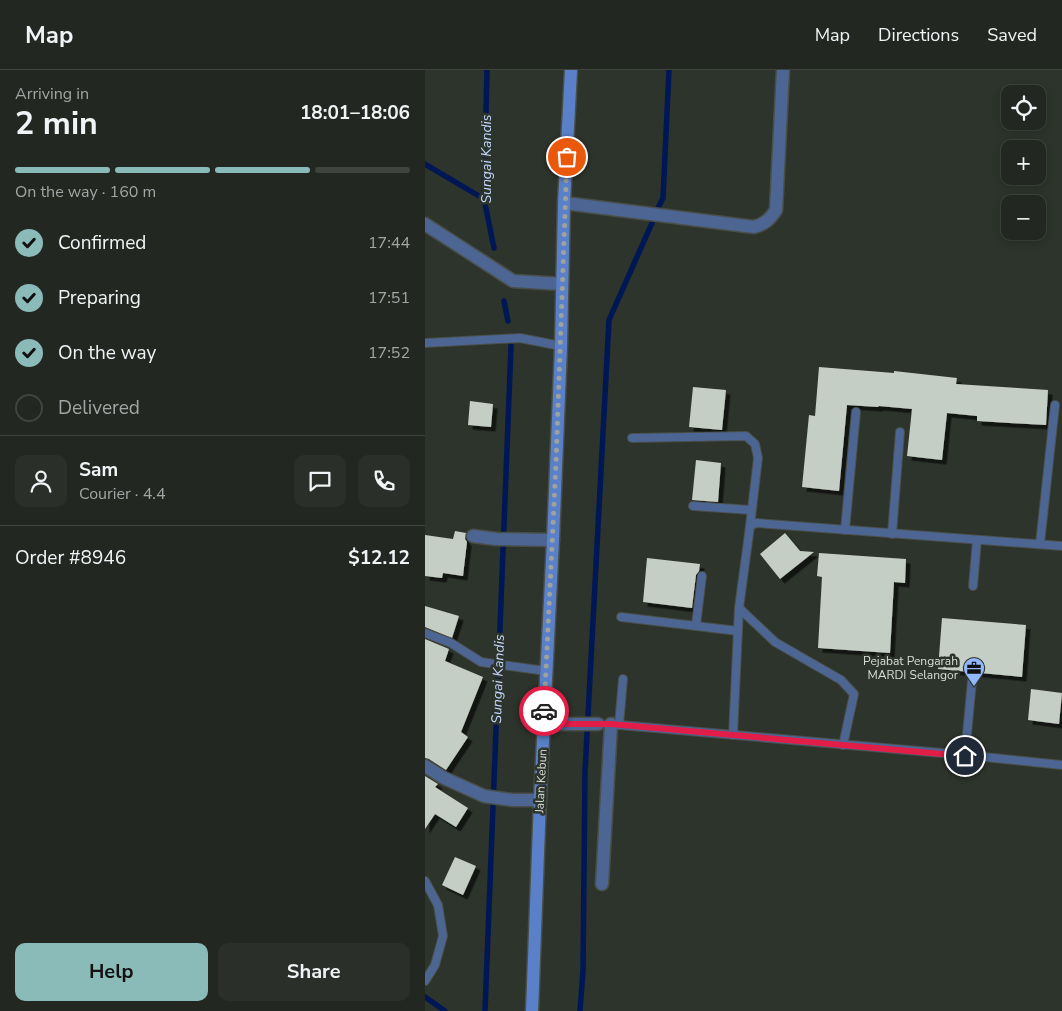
<!DOCTYPE html>
<meta charset="utf-8">
<style>
body{margin:0;font-family:"Nunito Sans",sans-serif;background:#2a2f2a;color:#f1f3f6;height:100vh;display:flex;flex-direction:column;font-size:19px;white-space:nowrap}
*{box-sizing:border-box;margin:0}
p{font-size:16px;color:#a2a5a5}
.icon{flex:none;width:28px;height:28px;fill:none;stroke:currentColor;stroke-width:2;stroke-linecap:round;stroke-linejoin:round}
.map{position:relative;flex:1;overflow:hidden}
.drawer{display:flex;flex-direction:column;background:#222721;width:425px}
.drawer>*{flex:none}
.buttons{position:absolute;left:576px;top:15px;display:grid;gap:10px}
.buttons a{display:grid;place-items:center;width:45px;height:45px;border-radius:10px;background:#222721;box-shadow:0 2px 8px #0003,0 0 0 1px #3f443f;font-size:25px}
.pin{position:absolute;display:grid;place-items:center;width:42px;height:42px;color:#fff;margin:-21px;border:2px solid #fff;border-radius:50%;box-shadow:0 1px 5px #0007}
.courier{position:absolute;display:grid;place-items:center;width:50px;height:50px;margin:-25px;border:4px solid #e11d48;border-radius:50%;background:#fff;color:#222;box-shadow:0 1px 6px #0007}
.head em{font-style:normal;font-weight:700}
.head div{display:flex;flex-direction:column-reverse}
.head{display:flex;align-items:center;justify-content:space-between;height:85px;padding:0 15px}
h1{font-size:32px;font-weight:700;line-height:38px}
.bar{display:grid;grid-template-columns:repeat(4,1fr);gap:8px 5px;align-content:center;height:60px;padding:0 15px}
.bar i{height:6px;border-radius:4px;background:#3f443f}
.bar .selected{background:#8bbbb9}
.bar p{grid-column:span 4}
.line{display:flex;align-items:center;gap:12px;padding:0 15px;border-top:1px solid #3f443f}
.line div{flex:1}
.round{display:grid;place-items:center;flex:none;width:52px;height:52px;border-radius:10px;background:#2a2f2a}
ol{padding:0 15px;list-style:none}
li{display:flex;align-items:center;gap:15px;height:55px}
li p{margin-inline-start:auto}
li .icon{padding:5px;border-radius:50%;background:#8bbbb9;color:#111;stroke-width:4}
li:last-child{color:#a2a5a5}
li i{width:28px;height:28px;border:2px solid #3f443f;border-radius:50%}
.primary-button{display:flex;gap:10px;margin-top:auto;padding:10px 15px}
.primary-button a{flex:1;height:58px;border-radius:10px;background:#8bbbb9;color:#111;font-size:20px;font-weight:700;line-height:58px;text-align:center}
.primary-button a+a{background:#2a2f2a;color:#f1f3f6}
header{display:flex;align-items:center;gap:30px;box-sizing:border-box;height:70px;padding:0 25px;background:#222721;border-bottom:1px solid #3f443f}
header strong{font-size:24px}
nav{display:flex;gap:28px;margin-inline-start:auto;font-size:18px}
main{display:flex;flex:1;min-height:0}
.map>svg:first-child{display:block}
.lines{fill:none;stroke-linecap:round;stroke-linejoin:round}
.stream{stroke:#001755;stroke-width:5.5}
.building{fill:#c5cec4;filter:url(#shadow)}
.service-casing{stroke:#494f48;stroke-width:10}
.minor-casing{stroke:#494f48;stroke-width:15}
.secondary-casing{stroke:#494f48;stroke-width:15}
.service{stroke:#4c6593;stroke-width:8}
.minor{stroke:#4c6593;stroke-width:12}
.secondary{stroke:#5a80c9;stroke-width:12}
.done{stroke:#9da29c;stroke-width:5;stroke-dasharray:0 9}
.route{stroke:#e11d48;stroke-width:6}
.labels{text-anchor:middle;dominant-baseline:central;stroke-width:5;stroke-linejoin:round;paint-order:stroke}
.poi-label{font-size:12px;fill:#d9ded9;stroke:#2d342c;text-anchor:end}
.street-label{font-size:12px;fill:#d9ded9;stroke:#2d342c}
.water-label{font-size:14px;font-style:italic;fill:#c3d8ff;stroke:#2d342c}
</style>
<header>
<strong>Map</strong>
<nav><a>Map</a><a>Directions</a><a>Saved</a></nav>
</header>
<main>
<section class="drawer">
<div class="head"><div><h1>2 min</h1><p>Arriving in</p></div><em>18:01–18:06</em></div>
<div class="bar"><i class="selected"></i><i class="selected"></i><i class="selected"></i><i></i><p>On the way · 160 m</p></div>
<ol>
<li><svg class="icon" aria-label="check" viewBox="0 0 24 24"><path d="M5 12l5 5 9-10"/></svg>Confirmed<p>17:44</p></li>
<li><svg class="icon" aria-label="check" viewBox="0 0 24 24"><path d="M5 12l5 5 9-10"/></svg>Preparing<p>17:51</p></li>
<li><svg class="icon" aria-label="check" viewBox="0 0 24 24"><path d="M5 12l5 5 9-10"/></svg>On the way<p>17:52</p></li>
<li><i></i>Delivered</li>
</ol>
<div class="line" style="height:90px"><a class="round"><svg class="icon" aria-label="person" viewBox="0 0 24 24"><circle cx="12" cy="8" r="4"/><path d="M4 21q1-7 8-7t8 7"/></svg></a><div><b>Sam</b><p>Courier · 4.4</p></div><a class="round"><svg class="icon" aria-label="chat" viewBox="0 0 24 24"><path d="M4 5h16v11H9l-5 4z"/></svg></a><a class="round"><svg class="icon" aria-label="phone" viewBox="0 0 24 24"><path d="M5 4h4l2 5-3 2q2 4 5 5l2-3 5 2v4C11 20 4 13 5 4z"/></svg></a></div>
<div class="line" style="height:65px"><div>Order #8946</div><b>$12.12</b></div>
<div class="primary-button"><a>Help</a><a>Share</a></div>
</section>
<div class="map">
<svg width="637" height="941" viewBox="0 0 637 941">
<defs>
<filter id="shadow"><feDropShadow dx="4.5" dy="4.5" stdDeviation="0" flood-color="#0009"/></filter>
</defs>
<rect width="100%" height="100%" fill="#2d342c"/>
<g class="lines">
<g class="stream">
<path d="M62 0 59 129 69 178"/>
<path d="M0 94 59 129"/>
<path d="M233 138 238 128 244 0"/>
<path d="M79 231 83 251"/>
<path d="M0 927 20 941"/>
<path d="M60 941 86 276"/>
<path d="M155 941 158 901 160 702 184 250 227 153"/>
</g>
</g>
<g class="building">
<path d="M394 297 469 303V301L532 308 531 314 623 320 621 355 552 351V346L522 343 517 390 482 386 487 339 454 336 453 337 422 335 414 421 377 417 384 345 390 346Z"/>
<path d="M268 317 301 320 297 360 264 357Z"/>
<path d="M45 331 68 334 66 357 43 355Z"/>
<path d="M271 390 296 393 293 432 267 430Z"/>
<path d="M30 461 41 463 40 469 42 472 38 506 18 503 17 508 0 506V465L28 469Z"/>
<path d="M360 463 375 481 389 482 355 509 335 484Z"/>
<path d="M394 483 481 489 480 513 469 512 465 583 393 578 397 507 392 506Z"/>
<path d="M222 488 275 494 274 501 271 505 267 538 218 532Z"/>
<path d="M0 536 34 546 27 568 0 557Z"/>
<path d="M517 548 601 555 597 607 513 599Z"/>
<path d="M0 569 24 579 20 591 58 607 36 662 43 667 21 700 4 689 0 688Z"/>
<path d="M606 619 637 623 634 654 603 650Z"/>
<path d="M0 706 13 714 10 717 43 738 31 757 10 744 0 759Z"/>
<path d="M30 787 51 796 38 825 17 815Z"/>
</g>
<g class="lines">
<g class="service-casing">
<g id="service">
<path d="M0 273 95 268 136 276"/>
<path d="M207 368 321 366 330 374 333 388 325 456"/>
<path d="M268 436 326 440"/>
<path d="M420 460 431 342"/>
<path d="M467 464 475 362"/>
<path d="M615 474 630 335"/>
<path d="M548 516 552 470"/>
<path d="M314 538 350 572 416 610 429 624 418 675"/>
<path d="M196 547 313 561"/>
<path d="M271 555 277 506"/>
<path d="M0 563 26 573 56 592 121 601"/>
<path d="M183 654 540 685 637 695"/>
<path d="M194 655 198 609"/>
<path d="M308 665 314 538 325 456 331 453 637 476"/>
<path d="M540 685 547 611"/>
<path d="M0 811 13 835 18 866 10 895 0 911"/>
</g>
</g>
<g class="minor-casing">
<g id="minor">
<path d="M139 133 329 157C340 154 345 149 351 140L358 0"/>
<path d="M0 154 88 211 137 214"/>
<path d="M48 466 71 469 128 470"/>
<path d="M119 654H173"/>
<path d="M0 696 19 708 59 726 87 730H115"/>
<path d="M177 814 186 654"/>
</g>
</g>
<g class="secondary-casing">
<path id="secondary" d="M107 941 115 730 128 470 136 276 139 133 146 0"/>
</g>
<use href="#service" class="service"/>
<use href="#minor" class="minor"/>
<use href="#secondary" class="secondary"/>
</g>
<g class="lines">
<path class="done" d="M119 641 131 393 142 87"/>
<path class="route" d="M119 641V654H186L540 686"/>
</g>
<defs>
<g id="office-pin" transform="scale(1.125)"><path d="M0 17L-7.5 6A9.5 9.5 0 1 1 7.5 6Z" fill="#92b7fd" stroke="#2d342c"/><path d="M-6-3h4V-5.5h4V-3h4V5H-6ZM-1-4.5V-3h2v-1.5ZM-6 0V1H6V0Z" fill="#111"/></g>
</defs>
<g fill-rule="evenodd">
<use href="#office-pin" x="549" y="598"/>
</g>
<g class="labels">
<g class="poi-label">
<text x="533" y="591">Pejabat Pengarah<tspan x="533" dy="14">MARDI Selangor</tspan></text>
</g>
<g class="street-label">
<text transform="translate(116 711) rotate(-87)">Jalan Kebun</text>
</g>
<g class="water-label">
<text transform="translate(61 89) rotate(-90)">Sungai Kandis</text>
<text transform="translate(73 609) rotate(-88)">Sungai Kandis</text>
</g>
</g>
</svg>
<div class="buttons">
<a><svg class="icon" aria-label="locate" viewBox="0 0 24 24"><circle cx="12" cy="12" r="6"/><path d="M12 2v4M12 18v4M2 12h4M18 12h4"/></svg></a>
<a>+</a>
<a>−</a>
</div>
<div class="pin" style="left:142px;top:87px;background:#ea580c"><svg class="icon" aria-label="bag" viewBox="0 0 24 24"><path d="M5 8h14l-1 12H6zM9 8a3 3 0 0 1 6 0"/></svg></div>
<div class="pin" style="left:540px;top:686px;background:#1f2937"><svg class="icon" aria-label="home" viewBox="0 0 24 24"><path d="M3 11l9-7 9 7M6 9v11h12V9"/></svg></div>
<div class="courier" style="left:119px;top:641px"><svg class="icon" aria-label="car" viewBox="0 0 24 24"><path d="M5 17H2v-5l4-1 3-4h7l3 4 3 1v5h-3M9 17h6M6 11h13"/><circle cx="7" cy="17" r="2"/><circle cx="17" cy="17" r="2"/></svg></div>
</div>
</main>
